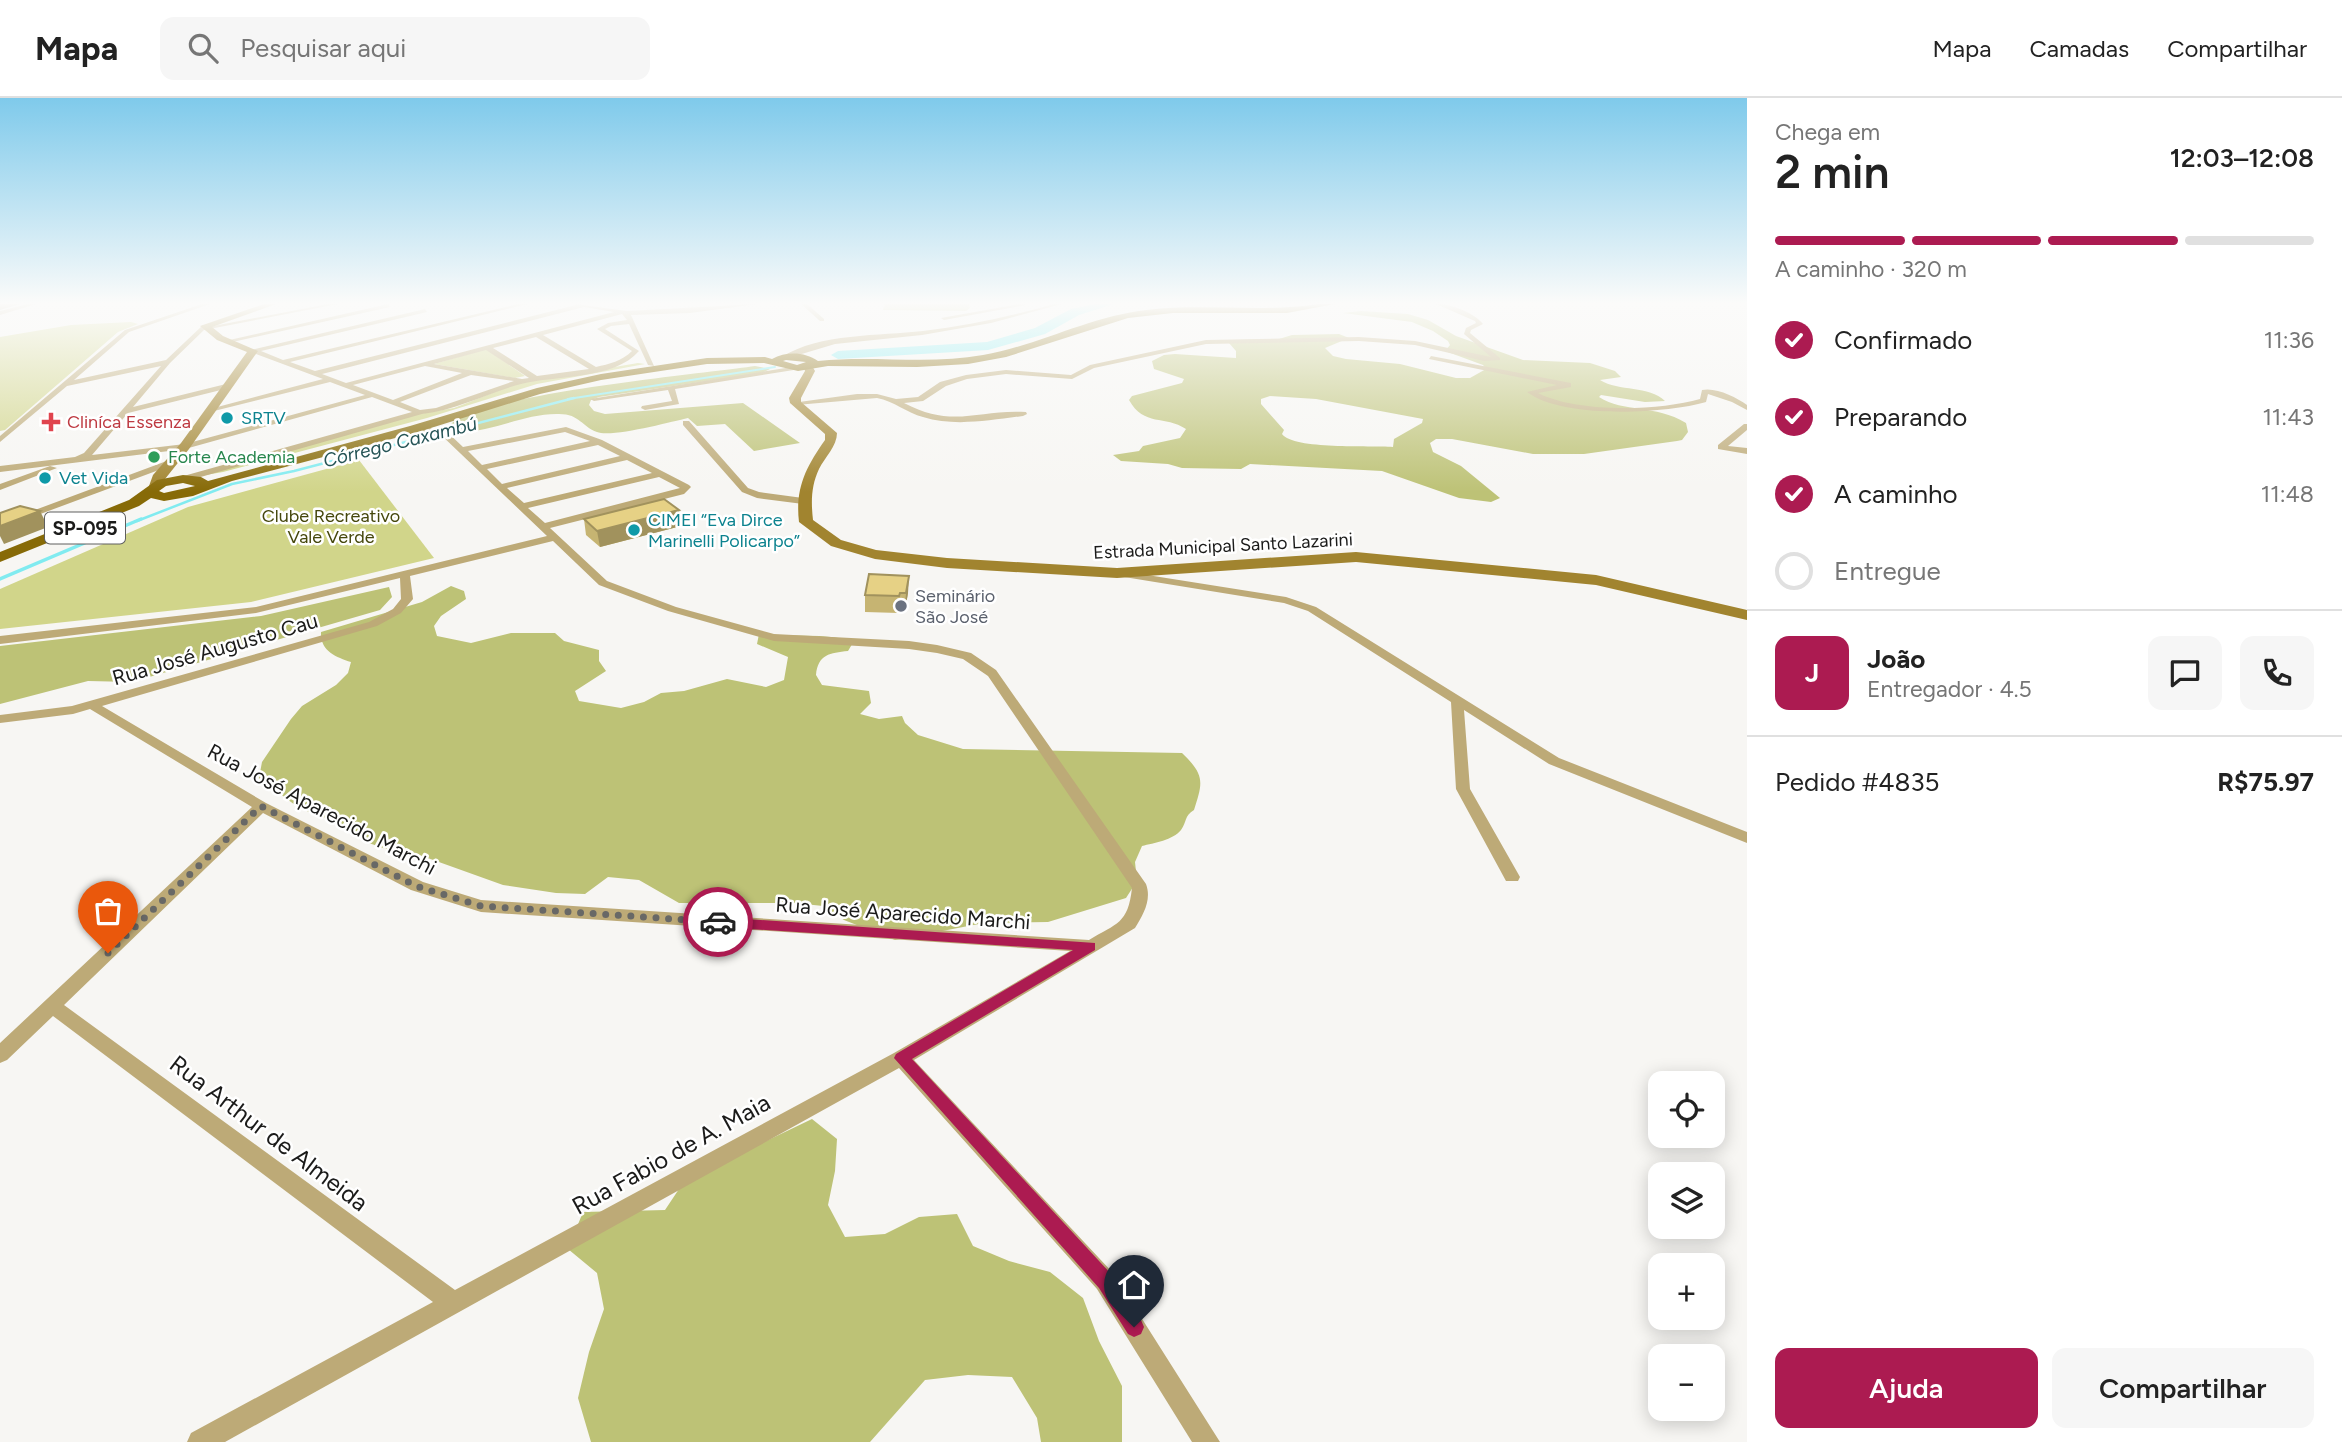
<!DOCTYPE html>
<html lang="pt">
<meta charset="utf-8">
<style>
body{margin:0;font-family:Figtree,sans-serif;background:#f6f6f6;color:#222;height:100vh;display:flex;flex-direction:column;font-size:26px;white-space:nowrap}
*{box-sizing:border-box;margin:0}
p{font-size:23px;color:#767676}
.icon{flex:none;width:38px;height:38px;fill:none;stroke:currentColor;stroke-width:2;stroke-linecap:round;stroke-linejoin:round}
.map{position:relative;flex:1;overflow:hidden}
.details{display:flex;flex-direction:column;background:#fff;width:595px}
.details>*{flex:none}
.tools{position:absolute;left:1648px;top:973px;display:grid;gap:14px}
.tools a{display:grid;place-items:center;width:77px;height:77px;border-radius:14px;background:#fff;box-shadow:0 4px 18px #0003;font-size:35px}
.pin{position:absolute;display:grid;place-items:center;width:60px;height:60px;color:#fff;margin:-72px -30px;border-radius:50% 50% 50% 0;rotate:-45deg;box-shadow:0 0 7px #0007}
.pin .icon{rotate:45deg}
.courier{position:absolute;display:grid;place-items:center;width:70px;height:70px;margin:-35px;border:5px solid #ac1b51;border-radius:50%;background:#fff;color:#222;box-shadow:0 2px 9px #0007}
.head em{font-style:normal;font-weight:600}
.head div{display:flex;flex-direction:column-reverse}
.head{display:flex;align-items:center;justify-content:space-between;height:119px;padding:0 28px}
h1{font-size:46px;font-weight:600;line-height:52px}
.bar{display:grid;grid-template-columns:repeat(4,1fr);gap:10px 7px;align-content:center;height:84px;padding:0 28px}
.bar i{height:9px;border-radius:5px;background:#e0e0e0}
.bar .selected{background:#ac1b51}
.bar p{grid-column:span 4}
.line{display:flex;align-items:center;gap:18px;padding:0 28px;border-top:2px solid #e0e0e0}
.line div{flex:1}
.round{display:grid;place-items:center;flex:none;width:74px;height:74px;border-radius:14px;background:#f6f6f6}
ol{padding:0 28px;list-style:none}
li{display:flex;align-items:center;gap:21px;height:77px}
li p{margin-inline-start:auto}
li .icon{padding:7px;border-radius:50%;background:#ac1b51;color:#fff;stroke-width:4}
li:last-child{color:#767676}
li i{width:38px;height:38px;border:4px solid #e0e0e0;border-radius:50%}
.cta{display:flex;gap:14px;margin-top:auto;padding:14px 28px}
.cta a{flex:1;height:80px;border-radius:14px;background:#ac1b51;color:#fff;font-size:28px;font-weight:600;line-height:80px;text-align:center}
.cta a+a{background:#f6f6f6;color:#222}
header{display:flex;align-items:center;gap:42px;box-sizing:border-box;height:98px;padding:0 35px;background:#fff;border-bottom:2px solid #e0e0e0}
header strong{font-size:33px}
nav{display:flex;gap:38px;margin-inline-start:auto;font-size:24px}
.search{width:490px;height:63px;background:#f6f6f6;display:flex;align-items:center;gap:18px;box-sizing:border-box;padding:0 24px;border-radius:14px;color:#767676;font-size:26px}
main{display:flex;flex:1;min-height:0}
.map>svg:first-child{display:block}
.green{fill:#d1d58a}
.forest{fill:#bdc276;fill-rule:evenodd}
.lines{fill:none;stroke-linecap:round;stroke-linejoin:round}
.stream-far2{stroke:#81ebf0;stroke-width:2}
.stream-far1{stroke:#81ebf0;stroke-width:2.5}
.stream{stroke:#81ebf0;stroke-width:3.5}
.river{fill:#81ebf0;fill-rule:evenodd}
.street{fill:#bdaa77;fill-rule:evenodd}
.secondary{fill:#a1842f;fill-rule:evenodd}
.primary{fill:#876a07;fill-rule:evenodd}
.wall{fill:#c6b472}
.shaded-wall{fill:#a1925d}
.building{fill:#e6d185;stroke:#a1925d;stroke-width:2}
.route{fill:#ac1b51}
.done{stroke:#686866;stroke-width:7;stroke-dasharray:0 12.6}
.culture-dot{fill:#0f9aa8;stroke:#fff;stroke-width:2.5}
.health-dot{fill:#e0444e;stroke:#fff;stroke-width:2.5}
.leisure-dot{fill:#2e9e5b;stroke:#fff;stroke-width:2.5}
.worship-dot{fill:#6b7280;stroke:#fff;stroke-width:2.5}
.labels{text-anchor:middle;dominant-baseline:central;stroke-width:5;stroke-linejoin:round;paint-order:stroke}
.far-culture-label{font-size:18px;fill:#0d838f;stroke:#fff;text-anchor:start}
.far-health-label{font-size:18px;fill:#be3a42;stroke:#fff;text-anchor:start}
.far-leisure-label{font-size:18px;fill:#27864d;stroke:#fff;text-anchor:start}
.far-park-label{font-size:18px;fill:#45470c;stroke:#fff}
.far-street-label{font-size:18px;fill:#1b1b1a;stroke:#fff}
.far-worship-label{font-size:18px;fill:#5b616d;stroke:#fff;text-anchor:start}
.far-water-label{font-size:19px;font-style:italic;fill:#255456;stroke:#fff}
.shield{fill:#fff;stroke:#5f5f5f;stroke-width:2}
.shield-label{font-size:19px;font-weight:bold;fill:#1b1b1a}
.street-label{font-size:21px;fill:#1b1b1a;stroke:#fff}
.near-street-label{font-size:24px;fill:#1b1b1a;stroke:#fff}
</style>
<header>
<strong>Mapa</strong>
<div class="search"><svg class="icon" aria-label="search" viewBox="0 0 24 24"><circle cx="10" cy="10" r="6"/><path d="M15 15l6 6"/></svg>Pesquisar aqui</div>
<nav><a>Mapa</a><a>Camadas</a><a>Compartilhar</a></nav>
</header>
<main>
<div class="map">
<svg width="1747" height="1344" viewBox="0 0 1747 1344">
<rect width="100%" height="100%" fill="#f7f6f3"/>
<g class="green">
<path d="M131 224 138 226 118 234 5 332 0 333V239L71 227Z"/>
<path d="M486 251 525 278 515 280 434 266Z"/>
<path d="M638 265 645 266 537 286 427 320 223 374 194 379 419 316 454 310 515 286Z"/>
<path d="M359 362 434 460 251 504 0 531V491L188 409Z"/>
</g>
<g class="forest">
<path d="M885 206H969L970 210 966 213 883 212Z"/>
<path d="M1361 213 1408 216 1428 222 1456 238 1523 262 1590 265 1615 273 1621 279 1600 282C1619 294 1649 287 1665 303L1645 304 1601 297 1599 299C1624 315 1655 306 1686 325L1688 334 1682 342 1677 343 1584 356H1533L1452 341H1436L1430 345 1433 354 1461 368 1500 400 1491 404 1459 400 1382 373 1268 367 1250 366 1241 371 1182 370 1168 366 1121 363 1113 357 1139 353 1143 348 1180 340 1186 331C1165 317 1144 329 1129 302L1132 298 1182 285 1184 281 1154 271 1152 263 1164 257 1175 256 1236 260V253L1229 245 1234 242 1279 241 1292 237 1339 236 1349 240 1325 250 1333 258 1346 261 1400 266 1456 280H1470L1486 271 1483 267 1445 253 1450 247 1448 243 1433 233 1412 224 1343 215ZM1270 298 1316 301 1423 321 1422 325 1394 341 1393 349C1370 347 1294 352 1282 336L1284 332 1261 306V301Z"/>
<path d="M755 268 770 271 762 275 599 299 591 302 589 307 594 313 605 316 743 305 800 345 754 353 725 326 697 328 688 320C670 324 611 340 597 334 582 329 580 316 559 316 524 315 492 335 457 334L450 327C479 296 702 276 755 268Z"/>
<path d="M451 488 464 493 466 501 441 518 434 528 437 538 471 545 511 535H555L564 543 599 552V563L606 573 575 593 579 603 621 610 644 604 661 595 684 593 727 581 766 589 784 582 788 559 757 546 759 536C792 539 822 535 854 543L848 553C830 555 818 556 816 577L822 587 869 593 871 605 860 616 879 621 902 618 905 625 918 637 963 651 1182 655C1205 677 1203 684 1194 712 1184 718 1187 724 1181 732 1173 742 1154 745 1142 748L1135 764 1137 783 1126 800 1048 824 984 825 895 842 844 822 823 808 795 805H679L639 782 608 779 585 796 556 795 503 787 411 754 386 751 366 744 353 733 336 724 299 710 259 680 262 664 291 621 302 608 336 587 348 575 351 564C336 559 320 553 321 534L422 504Z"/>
<path d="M389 489 392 499 380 512 132 584 88 583 0 606V548L261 518Z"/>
<path d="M812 1021 837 1041 835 1073 828 1107 845 1139 885 1136 919 1119 957 1116 973 1148 1009 1163 1050 1174 1083 1200 1099 1243 1122 1288V1344H1041L1037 1320 1012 1279 968 1277 925 1282 870 1344H591L578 1300 589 1254 604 1211 597 1175 568 1151 583 1114 665 1112 685 1082Z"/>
</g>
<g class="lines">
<path class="stream-far2" d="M568 301 775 269"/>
<path class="stream-far1" d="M137 423 232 386 294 373 574 300"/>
<path class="stream" d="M0 481 141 421"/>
<path class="river" d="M1095 206H1114L1079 217 1045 236 988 252 838 261 831 257 838 253 987 244 1035 230 1071 211Z"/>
<g class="street">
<path d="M28 206H36L0 217V213Z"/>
<path d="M202 206H210L129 234 74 282 166 262 203 227H207L208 229 328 206H338L204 232 170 265 133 309 226 286 230 288 229 290 128 315 92 357 185 346 365 297 330 284 210 314 206 312 323 281 251 254V252L425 211 427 214 261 253 283 262 518 206H527L290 264 315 273 576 207 575 206 627 213 757 206 690 215 631 217 654 268 648 267 629 226 611 228 605 231 639 253C614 282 556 277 521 286 487 295 457 312 422 316L183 384 180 383V379L412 314 372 299 185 351 0 374V368L75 359 84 355 161 268 67 288 0 344V338L125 232ZM584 209 614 214 346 285 322 276ZM622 216 627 222 608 225 597 231 632 253C622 263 609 266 596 269L543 237ZM536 239 589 271 537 278 493 250ZM486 252 529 280 522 281 434 266ZM425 268 462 275 393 302 353 287ZM471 277 514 283 436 310 420 312 400 304Z"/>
<path d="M388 206 390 209 228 245 225 243Z"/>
<path d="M801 206H807L824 221V223H820Z"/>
<path d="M1020 206 1026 207 944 222 941 220Z"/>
<path d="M1054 206H1062L991 225 922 237 835 246 785 261 782 259C819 235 880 238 923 233 967 228 1011 218 1054 206Z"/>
<path d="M1436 206C1449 205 1475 215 1483 226L1471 232 1470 235 1500 260V262L1484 263 1415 247 1359 243 1206 246 1094 270 1072 281 1006 276 967 281 946 288 923 303 904 305C953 331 978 311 1026 314L1027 316 1023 318C990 322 955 329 923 319 907 315 894 303 877 300L796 307 792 305 857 296H877L896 301 918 299 940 284 966 277 1006 272 1071 277 1090 267 1206 242 1359 239 1415 243 1491 259 1464 236 1466 230 1476 225 1475 223Z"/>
<path d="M1431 258 1571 285V289L1538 295C1577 315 1658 313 1700 301L1702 292C1716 289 1736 299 1747 307V312L1732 304 1708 296 1706 304C1664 316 1563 321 1527 294L1557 287 1429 261Z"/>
<path d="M798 268 800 271 675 291 679 306 645 312 641 310 642 308 672 303 668 292 594 303 590 301Z"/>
<path d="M683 323H689L748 390 759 394 803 400 808 403 803 406 757 400 742 394 683 327Z"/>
<path d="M1744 326H1747V332L1728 348 1747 350V356L1718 351V347Z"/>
<path d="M414 329 444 331 463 349 566 329 602 342 689 387 691 389 684 396 550 430 607 483 676 509 774 536 909 543 937 547 971 555 996 572 1146 786C1152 802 1143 817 1135 830L914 962 1113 1175 1220 1344H1192L1097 1191 899 970 225 1344H187L191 1335 433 1204 53 918 7 962 0 965V945L252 709 90 611 73 616 0 625V617L72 608 369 524 393 511 401 501 400 480 256 515 0 546V538L256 509 547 438 439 335 411 333V329ZM565 334 590 343 482 367 468 353ZM598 347 620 358 502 386 487 371ZM627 362 652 375 524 405 507 390ZM659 379 680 390 545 425 528 410ZM553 443 599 487 668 513 774 543 909 551 937 555 963 561 988 578 1132 790C1128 826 1117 825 1089 842L481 802 423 784 266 705 102 608 377 528 401 515 413 501 410 478ZM263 715 411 792 481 814 1070 853 894 955 455 1192 64 907Z"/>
<path d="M172 361 176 364 175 366 0 431V425Z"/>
<path d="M50 368 57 370 0 392V386Z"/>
<path d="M1122 473 1286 499 1316 509 1559 660 1747 734V745L1549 666 1464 612 1470 691 1520 779 1518 783H1506L1456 691 1451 604 1308 513 1284 505 1118 478V474Z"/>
</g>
<g class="secondary">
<path d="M264 206H276L212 229 223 238 258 253 189 351 165 381 161 391H151L149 388 153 377 181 345 247 254 217 242 200 228Z"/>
<path d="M803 266H811L815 273 801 300V304L837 335C837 348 825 359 819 371 811 388 811 404 813 422L841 442 876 452 947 460 1117 470 1356 454 1596 477 1747 512V522L1596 487 1356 464 1117 480 947 470 875 461 831 448 799 424C795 390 806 369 825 342V336L790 305 789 300 805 273Z"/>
</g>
<path class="primary" d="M1318 206H1335L1287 215H1173L1128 220 1006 259 968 266 917 269 828 268 798 273 764 265 707 266 601 282 540 296 418 334 232 383 193 398 164 403 151 400 139 408 0 464V454L129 402 157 382 183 377 201 379 208 383 410 328 537 290 601 276 707 260 765 259 772 261C787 253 805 254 818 263 873 257 929 267 983 257 1040 247 1090 218 1147 212 1204 205 1261 215 1318 206ZM786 262 806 264 797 267 783 263ZM183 385 195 388 164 395 159 393 166 388Z"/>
</g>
<g class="wall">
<path d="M679 412 681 428 600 449 586 437 584 421Z"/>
<path d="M908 495 905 512H900L899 515 865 514V497Z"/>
</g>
<g class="shaded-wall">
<path d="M0 206H20L0 212Z"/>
<path d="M679 412 681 428 600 449 597 433Z"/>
<path d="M40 413 48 429 4 446 0 438V428Z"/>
<path d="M909 478 908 495 905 512 906 495Z"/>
</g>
<g class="building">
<path d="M664 401 679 412 597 433 584 421Z"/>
<path d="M20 408 40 413 0 428V415Z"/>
<path d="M869 476 909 478 906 495H900L899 498 865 497Z"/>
</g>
<linearGradient id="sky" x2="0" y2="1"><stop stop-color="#7fcaeb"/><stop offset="0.52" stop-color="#fbfbfa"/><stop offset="1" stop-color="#fbfbfa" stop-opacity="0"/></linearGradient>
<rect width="1747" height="394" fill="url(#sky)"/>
<path class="route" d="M718 819 1095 845V852L912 961 1112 1177 1141 1222 1144 1229 1141 1236 1134 1239 1128 1236 1099 1190 894 960 896 956 1073 852 718 829 712 824Z"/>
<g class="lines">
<path class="done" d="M108 855 261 708 416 788 481 808 718 824"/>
</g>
<g class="culture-dot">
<circle cx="227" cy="320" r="7"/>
<circle cx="45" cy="380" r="7"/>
<circle cx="634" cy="432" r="7"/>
</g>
<path class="health-dot" d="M47.5 313.5h7v7h7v7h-7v7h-7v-7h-7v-7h7z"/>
<circle class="leisure-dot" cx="154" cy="359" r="7"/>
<circle class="worship-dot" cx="901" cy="508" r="7"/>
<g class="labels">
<g class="far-culture-label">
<text x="241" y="320">SRTV</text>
<text x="59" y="380">Vet Vida</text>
<text x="648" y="422">CIMEI “Eva Dirce<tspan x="648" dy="21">Marinelli Policarpo”</tspan></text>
</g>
<g class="far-health-label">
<text x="67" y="324">Cliníca Essenza</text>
</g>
<g class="far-leisure-label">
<text x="168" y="359">Forte Academia</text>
</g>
<g class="far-park-label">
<text x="331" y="418">Clube Recreativo<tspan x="331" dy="21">Vale Verde</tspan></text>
</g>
<g class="far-street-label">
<text transform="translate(1223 448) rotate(-3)">Estrada Municipal Santo Lazarini</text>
</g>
<g class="far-worship-label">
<text x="915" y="498">Seminário<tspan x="915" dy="21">São José</tspan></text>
</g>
<g class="far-water-label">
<text transform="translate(400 344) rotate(-14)">Córrego Caxambú</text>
</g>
<rect class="shield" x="45" y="414.5" width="80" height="31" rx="5"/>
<g class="shield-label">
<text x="85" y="430">SP-095</text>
</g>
<g class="street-label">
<text transform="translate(215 551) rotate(-16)">Rua José Augusto Cau</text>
<text transform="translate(322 711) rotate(28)">Rua José Aparecido Marchi</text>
<text transform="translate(903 815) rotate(4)">Rua José Aparecido Marchi</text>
</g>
<g class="near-street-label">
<text transform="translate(269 1035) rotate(37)">Rua Arthur de Almeida</text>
<text transform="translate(671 1056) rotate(-29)">Rua Fabio de A. Maia</text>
</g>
</g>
</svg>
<div class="tools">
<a><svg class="icon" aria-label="locate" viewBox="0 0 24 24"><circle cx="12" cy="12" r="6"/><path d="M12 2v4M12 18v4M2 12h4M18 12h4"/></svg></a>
<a><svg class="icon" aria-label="layers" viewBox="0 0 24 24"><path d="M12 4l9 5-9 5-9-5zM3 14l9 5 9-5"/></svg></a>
<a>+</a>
<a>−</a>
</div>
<div class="pin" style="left:108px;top:855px;background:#ea580c"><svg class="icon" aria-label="bag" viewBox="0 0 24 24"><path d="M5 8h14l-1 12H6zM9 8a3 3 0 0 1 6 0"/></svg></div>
<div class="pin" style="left:1134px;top:1229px;background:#1f2937"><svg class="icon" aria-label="home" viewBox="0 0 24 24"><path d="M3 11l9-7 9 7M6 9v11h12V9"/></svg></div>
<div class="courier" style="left:718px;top:824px"><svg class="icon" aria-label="car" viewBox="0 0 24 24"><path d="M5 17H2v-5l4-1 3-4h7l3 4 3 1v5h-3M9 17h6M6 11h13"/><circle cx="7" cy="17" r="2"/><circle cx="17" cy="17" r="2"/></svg></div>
</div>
<section class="details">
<div class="head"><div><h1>2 min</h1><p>Chega em</p></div><em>12:03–12:08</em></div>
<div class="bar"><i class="selected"></i><i class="selected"></i><i class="selected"></i><i></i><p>A caminho · 320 m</p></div>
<ol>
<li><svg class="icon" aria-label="check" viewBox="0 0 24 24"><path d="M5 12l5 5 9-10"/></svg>Confirmado<p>11:36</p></li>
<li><svg class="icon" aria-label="check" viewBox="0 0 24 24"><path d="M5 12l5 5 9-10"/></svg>Preparando<p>11:43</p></li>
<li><svg class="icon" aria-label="check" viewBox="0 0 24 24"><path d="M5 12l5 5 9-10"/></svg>A caminho<p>11:48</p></li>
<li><i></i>Entregue</li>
</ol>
<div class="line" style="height:126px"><b class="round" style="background:#ac1b51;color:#fff">J</b><div><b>João</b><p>Entregador · 4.5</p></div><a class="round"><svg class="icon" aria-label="chat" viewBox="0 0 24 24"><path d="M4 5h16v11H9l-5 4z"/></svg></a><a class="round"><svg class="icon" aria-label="phone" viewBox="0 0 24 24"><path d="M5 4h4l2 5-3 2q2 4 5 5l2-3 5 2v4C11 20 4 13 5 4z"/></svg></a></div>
<div class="line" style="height:91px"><div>Pedido #4835</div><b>R$75.97</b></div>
<div class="cta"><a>Ajuda</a><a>Compartilhar</a></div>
</section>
</main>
